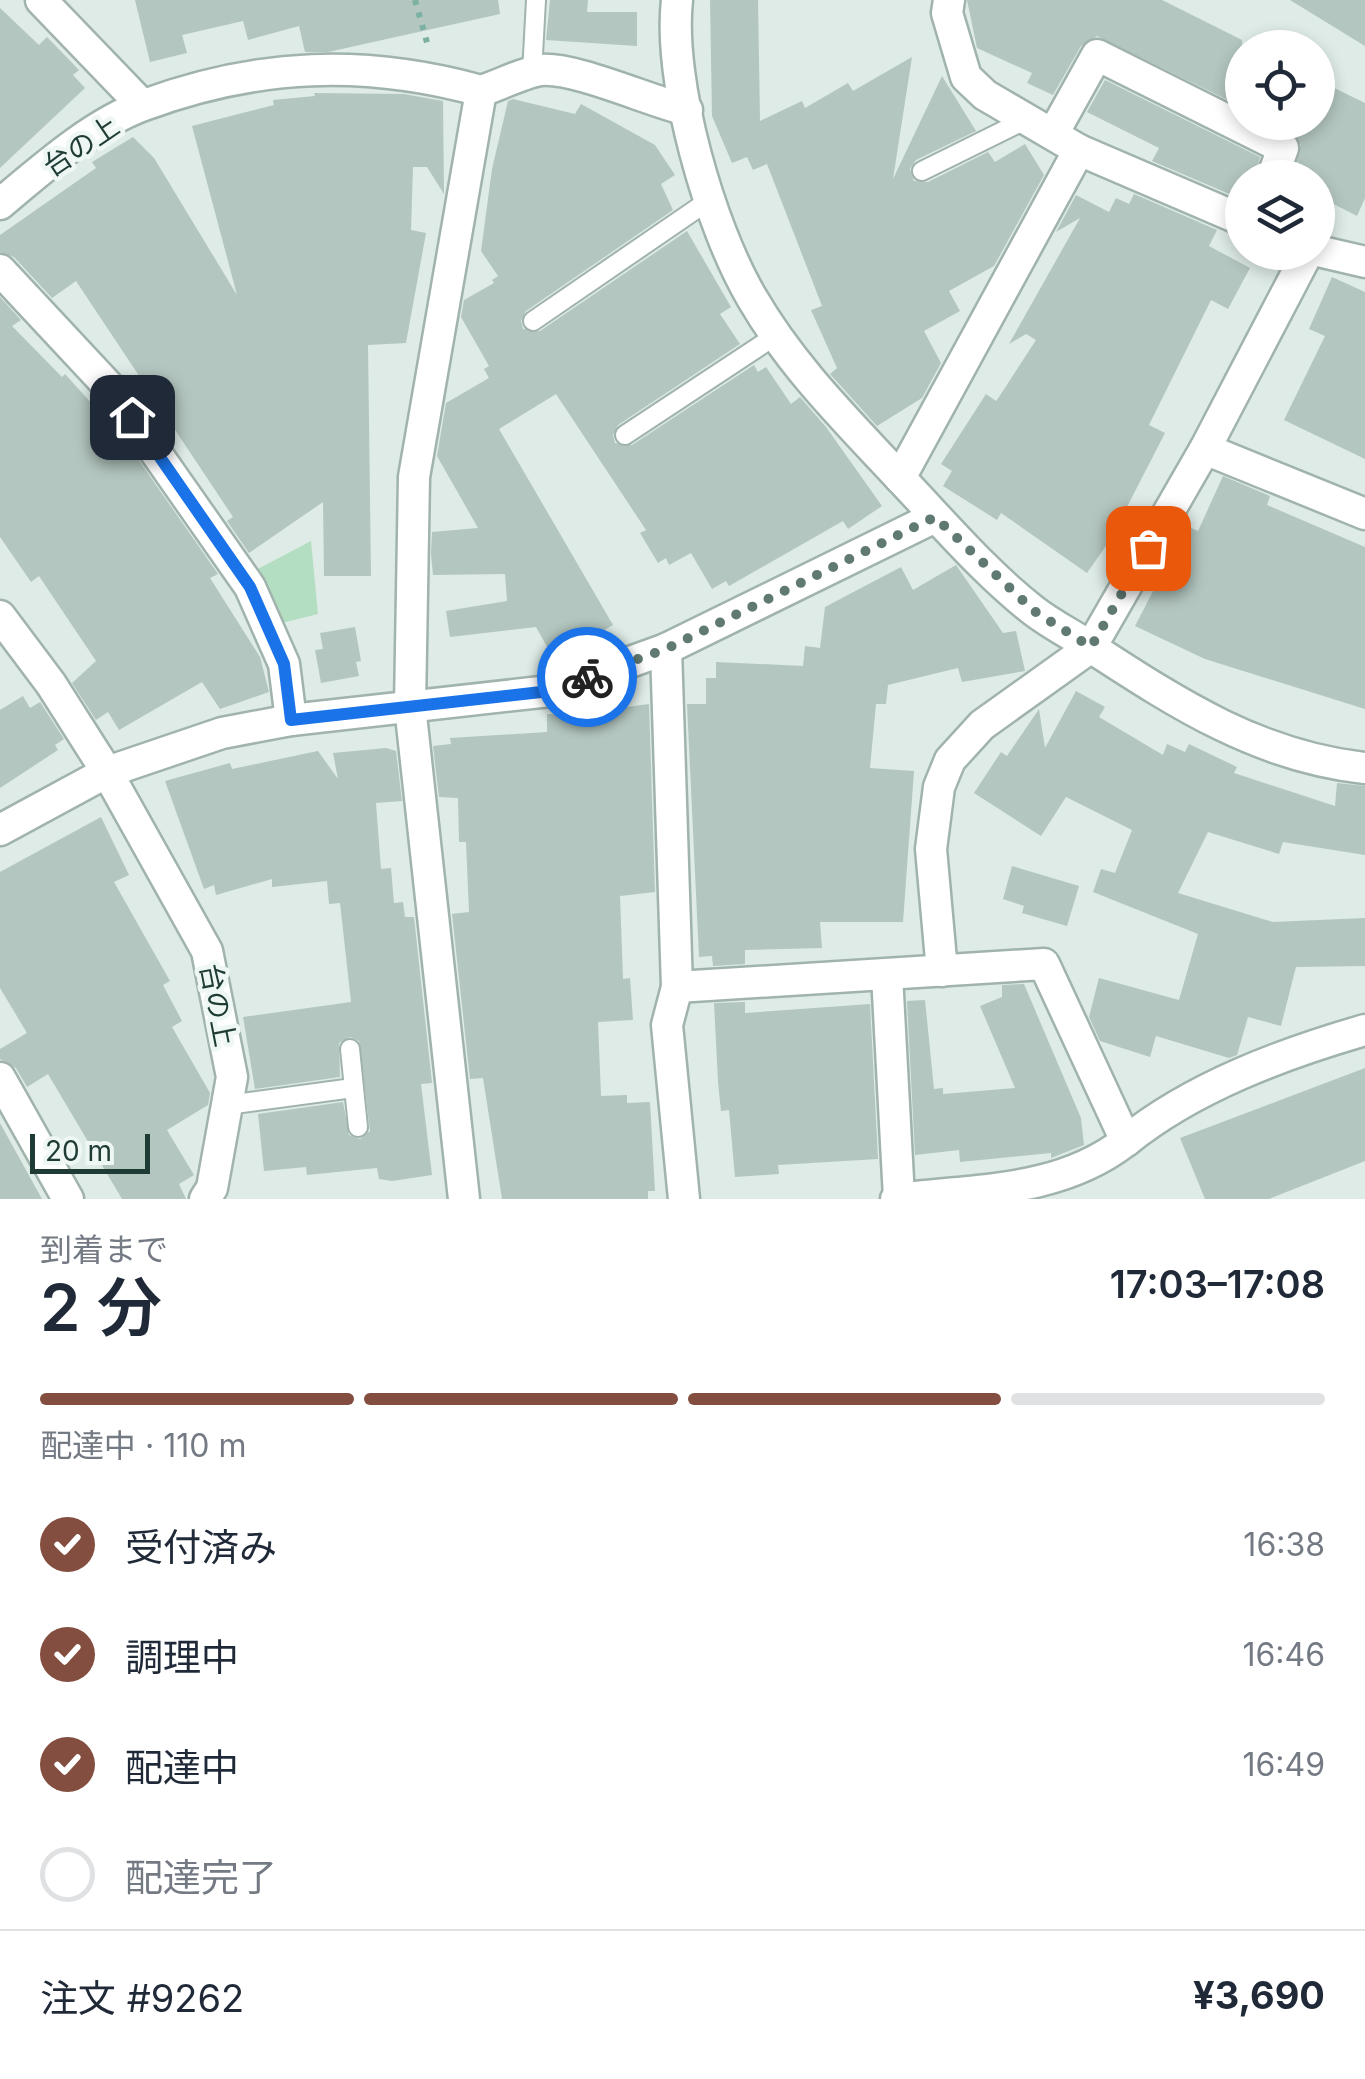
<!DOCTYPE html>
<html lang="ja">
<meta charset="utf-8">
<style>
body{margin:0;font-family:Inter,"Noto Sans JP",sans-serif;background:#f2f2f3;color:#1f2937;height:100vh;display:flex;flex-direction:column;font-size:38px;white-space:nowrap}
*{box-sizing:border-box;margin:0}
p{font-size:32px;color:#747a83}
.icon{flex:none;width:55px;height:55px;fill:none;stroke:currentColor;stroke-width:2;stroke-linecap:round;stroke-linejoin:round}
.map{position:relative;height:1199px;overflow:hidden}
.sheet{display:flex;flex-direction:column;background:#fff;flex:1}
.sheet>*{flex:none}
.fabs{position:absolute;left:1225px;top:30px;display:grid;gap:20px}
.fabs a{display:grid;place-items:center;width:110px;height:110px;border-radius:50%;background:#fff;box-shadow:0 5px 15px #0003;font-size:50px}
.scale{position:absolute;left:30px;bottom:25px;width:120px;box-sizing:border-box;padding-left:10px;border:5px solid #1e3c35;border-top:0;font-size:28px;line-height:35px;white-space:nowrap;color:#1e3c35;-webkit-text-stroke:8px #eef7f3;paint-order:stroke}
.pin{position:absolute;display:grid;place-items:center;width:85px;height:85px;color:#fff;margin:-42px;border-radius:20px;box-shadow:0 5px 15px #0006}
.courier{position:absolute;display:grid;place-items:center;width:100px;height:100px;margin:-50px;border:8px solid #1a73e8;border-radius:50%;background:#fff;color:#222;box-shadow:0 2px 12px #0007}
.headline em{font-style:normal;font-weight:600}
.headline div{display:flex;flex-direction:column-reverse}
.headline{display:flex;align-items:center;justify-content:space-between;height:170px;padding:0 40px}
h1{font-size:65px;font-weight:600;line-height:75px}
.bar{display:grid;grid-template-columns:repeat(4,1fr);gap:15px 10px;align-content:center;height:120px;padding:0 40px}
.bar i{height:12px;border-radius:8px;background:#e0e1e3}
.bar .on{background:#834e3f}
.bar p{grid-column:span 4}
.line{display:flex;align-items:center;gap:25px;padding:0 40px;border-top:2px solid #e0e1e3}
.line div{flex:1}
ol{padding:0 40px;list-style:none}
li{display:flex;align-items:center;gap:30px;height:110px}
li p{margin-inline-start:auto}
li .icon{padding:10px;border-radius:50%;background:#834e3f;color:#fff;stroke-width:4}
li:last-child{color:#747a83}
li i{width:55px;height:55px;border:5px solid #e0e1e3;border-radius:50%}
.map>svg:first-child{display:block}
.green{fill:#b4dec1}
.building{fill:#b3c6bf}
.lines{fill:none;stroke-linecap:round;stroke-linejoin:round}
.service-casing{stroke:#a1b3ad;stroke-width:22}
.minor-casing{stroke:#a1b3ad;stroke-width:35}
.tertiary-casing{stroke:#a1b3ad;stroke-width:35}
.path{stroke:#7bb1a3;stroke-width:6;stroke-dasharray:5 8;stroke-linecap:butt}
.service{stroke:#fff;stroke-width:18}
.minor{stroke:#fff;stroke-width:30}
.tertiary{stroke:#fff;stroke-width:30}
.done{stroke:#617973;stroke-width:10;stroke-dasharray:0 18}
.route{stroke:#1a73e8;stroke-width:12}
.labels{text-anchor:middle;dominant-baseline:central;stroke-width:9;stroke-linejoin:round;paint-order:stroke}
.street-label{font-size:28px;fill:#1e3c35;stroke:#eef7f3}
</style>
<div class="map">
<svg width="1365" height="1199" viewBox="0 0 1365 1199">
<rect width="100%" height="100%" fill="#deebe6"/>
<path class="green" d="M311 541 318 614 278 624 254 571Z"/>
<g class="building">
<path d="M135 0H498L500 14 328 52H305L299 26 248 40 243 21 182 35 187 53 150 62Z"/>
<path d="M550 0H588L587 12H637V46L546 40Z"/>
<path d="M710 0H758L760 121 802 101 805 108 848 83 853 91 912 57 893 179 942 76 976 131 916 160 910 169 914 181 928 182 988 152 995 162 1025 144 1044 175 994 266 949 291 960 311 924 331 941 363 922 398 877 426 830 374 837 368 811 310 822 306 767 164 753 170 747 157 732 163 712 116Z"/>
<path d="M967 0H1162L1242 40V107L1097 36 1081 46 1053 95 1027 83 1032 73 977 48Z"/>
<path d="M1290 0H1365V46Z"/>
<path d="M0 8 39 45 47 37 79 70 73 75 85 88 0 168Z"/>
<path d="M1105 80 1260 157 1254 178H1242V187L1234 196 1152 161 1159 148 1087 112Z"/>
<path d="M1318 80 1365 103V198L1357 216 1318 196V178H1292L1301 145 1292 132 1274 122H1318Z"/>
<path d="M314 93 404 94 443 101 444 194 427 167H413L411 230 426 233 406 343 368 345 371 576H324L323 502 249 553 227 521 233 517 76 281 52 298 14 257 0 252V235L96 168 92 162 133 137 154 158 237 295 192 126 274 105 273 100 315 96Z"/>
<path d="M513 99 575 114 581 104 655 145 675 175 661 184 673 210 526 311 521 321 523 329 540 331 687 231 731 307 720 314 740 344 618 425 613 435 615 443 632 445 754 365 758 372 766 367 791 404 800 397 826 427 882 506 848 529 843 521 729 586 726 581 712 589 691 553 669 565 666 558 658 563 640 533 646 530 556 394 499 429 613 625 580 644 575 637 550 652 536 627 450 637 446 611 507 601 505 574 433 575 431 554 432 532 478 528 437 456 446 403 489 378 484 369 489 366 461 317 464 300 494 283 492 280 498 276 481 251 492 169 508 101Z"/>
<path d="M1134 194 1217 230 1209 246 1250 268 1228 309 1211 300 1149 425 1165 433 1110 540 1087 573 1001 513 997 520 943 486 952 471 941 464 986 394 996 401 999 397 1036 340 1026 334 1009 344 1080 218 1056 232 1076 195 1109 212 1116 198 1129 204Z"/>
<path d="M1332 277 1365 292V459L1284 420 1325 336 1309 329Z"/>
<path d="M0 297 21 320 12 326 62 377 65 374 124 439 218 574 210 578 260 657 269 692 220 709 202 682 119 730 108 712 96 720 72 683 96 661 39 576 31 582 0 537Z"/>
<path d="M1223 476 1270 496 1267 505 1365 547V709L1205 659 1135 626 1162 574 1171 578 1191 528 1198 531Z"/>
<path d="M956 565 1003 633 1016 631 1025 671 962 682 958 668 888 685 886 704H876L870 768 914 771 903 922H820L822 948 745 950V964L713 966 712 956 699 957 687 704H706V678H716V662L803 666 805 646 820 648 825 607 901 567 913 590Z"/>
<path d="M355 627 361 661 356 662 359 676 321 683 315 650 323 649 320 633Z"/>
<path d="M609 690 619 708 649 704 655 892 620 896 623 979 630 978 633 1020 598 1022 601 1096 627 1095V1103L650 1102 655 1191H648V1199H502L483 1078 470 1079 452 914 469 912 466 842H459L458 798 439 797 433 746 451 744 450 738 547 732V714L597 716V694Z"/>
<path d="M1076 691 1105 707 1099 717 1163 755 1167 744 1185 752 1189 744 1237 767 1234 773 1335 806 1337 783 1365 786V855L1283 842 1279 854 1208 832 1178 893 1273 922 1365 918V966L1296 967 1281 1026 1248 1017 1237 1055 1229 1058 1156 1036 1150 1057 1100 1041 1089 1017 1099 978 1179 1000 1198 934 1093 892 1101 869 1115 873 1132 830 1066 797 1041 836 974 793 1001 752 1007 756 1039 709 1045 748Z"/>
<path d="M23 696 30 708 40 702 64 739 55 745 58 750 0 788V710Z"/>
<path d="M386 748 396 751 402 801 376 803 381 869 391 868 394 903 403 902 405 917H414L432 1083 421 1084 432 1175 392 1181 379 1179 377 1168 307 1175 306 1167 264 1171 258 1114 343 1102 349 1135 360 1139 370 1131 359 1041 350 1037 339 1043 340 1077 255 1089 243 1017 351 1002 340 903 329 904 327 881 272 887V879L216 895 214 885 204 889 165 781 230 763 232 769 318 751 338 779 333 753Z"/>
<path d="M101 817 129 875 114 882 170 981 163 985 182 1021 172 1027 210 1093 208 1105 167 1130 194 1175 179 1184 186 1199H122L48 1074 27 1087 16 1068 0 1059V1049L27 1033 0 988V872Z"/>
<path d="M1012 866 1079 886 1067 926 1022 913 1024 906 1003 899Z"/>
<path d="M1024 984 1081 1118 1084 1145 1051 1158V1153L960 1162 959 1150 915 1155 907 1001 925 1000 934 1089 943 1088V1094L1015 1088 980 1006 1002 997V985Z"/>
<path d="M745 1002V1013L870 1004 878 1159 778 1165 779 1174 735 1177 729 1110 721 1111 718 1082 714 1003Z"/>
<path d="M1365 1068V1161L1269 1199H1205L1180 1138Z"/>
<path d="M0 1123 42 1199H0Z"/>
</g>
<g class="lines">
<g class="service-casing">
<g id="service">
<path d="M532 73 536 0"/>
<path d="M922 171 1029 118"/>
<path d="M533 321 708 201"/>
<path d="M625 435 775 336"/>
<path d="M350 1049 358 1127"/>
<path d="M227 1105 353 1088"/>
</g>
</g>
<g class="minor-casing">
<g id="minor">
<path d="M41 0 142 105"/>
<path d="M677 0C668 82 710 227 752 298 792 367 846 420 900 478 943 523 985 573 1034 611 1052 625 1073 635 1092 648 1178 704 1260 757 1365 768"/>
<path d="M949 0 947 13 966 77 985 95 1079 150 1242 220"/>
<path d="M481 91C500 85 522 73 541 70 575 67 649 101 687 110"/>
<path d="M1054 132 1097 55 1283 148 1272 178"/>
<path d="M0 204C42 169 92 124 144 105 258 63 365 59 481 91L414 477 410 706 464 1199"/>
<path d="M1318 251 1365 262"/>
<path d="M0 270 112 390 250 587 284 664 291 720"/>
<path d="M1205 449 1365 514"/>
<path d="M900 478 1079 150"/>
<path d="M0 616 51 684 107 772 207 951 232 1077 212 1188 205 1199"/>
<path d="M666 649 677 987 667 1025 684 1199"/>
<path d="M942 971 931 849 939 787 950 760 982 725 1091 647 1205 449 1308 252"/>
<path d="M887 975 899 1198"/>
<path d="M677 987 1044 964 1126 1141C1193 1087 1282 1054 1365 1030"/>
<path d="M0 1078 68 1199"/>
<path d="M896 1199C977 1189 1059 1193 1126 1141"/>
</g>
</g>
<g class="tertiary-casing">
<path id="tertiary" d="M0 830 107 772 222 733 291 720 550 691 666 649 935 517"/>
</g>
<path class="path" d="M415 0 428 46"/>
<use href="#service" class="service"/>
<use href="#minor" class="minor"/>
<use href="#tertiary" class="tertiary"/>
</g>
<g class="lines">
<path class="done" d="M587 677 666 649 935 517 1034 611 1091 647 1148 548"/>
<path class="route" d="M132 417 250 587 284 664 291 720 550 691 587 677"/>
</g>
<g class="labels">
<g class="street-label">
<text transform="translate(81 146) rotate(-34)">台の上</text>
<text transform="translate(218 1005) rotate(79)">台の上</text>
</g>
</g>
</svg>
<div class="fabs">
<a><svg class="icon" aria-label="locate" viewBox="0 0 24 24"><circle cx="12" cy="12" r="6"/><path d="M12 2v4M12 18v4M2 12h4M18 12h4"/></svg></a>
<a><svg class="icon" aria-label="layers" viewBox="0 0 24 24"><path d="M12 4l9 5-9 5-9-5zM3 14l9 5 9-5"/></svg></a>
</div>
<div class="scale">20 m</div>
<div class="pin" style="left:1148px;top:548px;background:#ea580c"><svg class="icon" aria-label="bag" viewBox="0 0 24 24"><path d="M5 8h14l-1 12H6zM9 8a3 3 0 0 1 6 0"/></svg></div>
<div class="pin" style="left:132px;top:417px;background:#1f2937"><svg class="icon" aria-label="home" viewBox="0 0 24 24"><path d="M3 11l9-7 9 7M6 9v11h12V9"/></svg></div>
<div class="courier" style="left:587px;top:677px"><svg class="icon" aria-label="bike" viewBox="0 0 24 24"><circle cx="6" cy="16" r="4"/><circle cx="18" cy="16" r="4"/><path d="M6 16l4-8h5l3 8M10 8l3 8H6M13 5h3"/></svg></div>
</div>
<section class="sheet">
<div class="headline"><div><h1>2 分</h1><p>到着まで</p></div><em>17:03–17:08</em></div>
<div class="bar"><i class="on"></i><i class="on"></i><i class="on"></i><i></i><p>配達中 · 110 m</p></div>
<ol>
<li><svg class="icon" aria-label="check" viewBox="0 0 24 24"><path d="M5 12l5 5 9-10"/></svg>受付済み<p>16:38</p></li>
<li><svg class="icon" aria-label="check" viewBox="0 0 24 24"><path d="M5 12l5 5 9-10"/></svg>調理中<p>16:46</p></li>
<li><svg class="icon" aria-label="check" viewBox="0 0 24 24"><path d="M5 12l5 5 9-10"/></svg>配達中<p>16:49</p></li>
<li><i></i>配達完了</li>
</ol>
<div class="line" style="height:130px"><div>注文 #9262</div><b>¥3,690</b></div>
</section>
